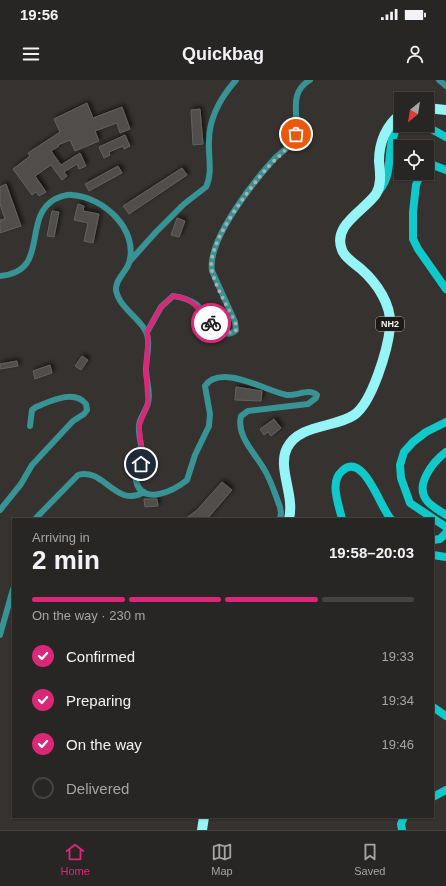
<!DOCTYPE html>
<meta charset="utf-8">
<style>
body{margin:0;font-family:Arial,sans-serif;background:#343231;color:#f1f3f6;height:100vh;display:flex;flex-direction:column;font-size:15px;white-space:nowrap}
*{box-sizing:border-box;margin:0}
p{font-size:13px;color:#a5a5a6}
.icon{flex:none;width:22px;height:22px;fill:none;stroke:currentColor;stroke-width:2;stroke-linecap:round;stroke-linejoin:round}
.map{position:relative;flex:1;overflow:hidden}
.drawer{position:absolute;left:12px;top:438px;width:422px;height:300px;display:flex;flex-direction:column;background:#282624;border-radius:0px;box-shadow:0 1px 3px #0004,0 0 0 1px #444341}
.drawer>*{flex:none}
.needle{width:26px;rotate:210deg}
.controls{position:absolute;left:394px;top:12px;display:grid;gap:8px}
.controls a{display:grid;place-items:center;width:40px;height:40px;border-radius:0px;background:#282624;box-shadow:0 1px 3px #0004,0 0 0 1px #444341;font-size:20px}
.pin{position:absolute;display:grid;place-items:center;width:34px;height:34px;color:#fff;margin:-17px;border:2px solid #fff;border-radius:50%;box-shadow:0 1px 4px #0007}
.courier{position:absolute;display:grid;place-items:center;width:40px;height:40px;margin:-20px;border:3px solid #db2777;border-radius:50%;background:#fff;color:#222;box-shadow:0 1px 5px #0007}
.overview em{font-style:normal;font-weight:600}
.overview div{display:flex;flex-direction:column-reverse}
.overview{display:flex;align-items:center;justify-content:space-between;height:68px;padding:0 20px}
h1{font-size:26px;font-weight:600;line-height:30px}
.bar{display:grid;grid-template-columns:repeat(4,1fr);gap:6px 4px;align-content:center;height:48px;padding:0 20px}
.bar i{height:5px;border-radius:3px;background:#444341}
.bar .active{background:#db2777}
.bar p{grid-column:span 4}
ol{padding:0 20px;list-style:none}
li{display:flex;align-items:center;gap:12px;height:44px}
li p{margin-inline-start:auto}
li .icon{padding:4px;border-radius:50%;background:#db2777;color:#fff;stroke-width:4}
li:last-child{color:#a5a5a6}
li i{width:22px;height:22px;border:2px solid #444341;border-radius:50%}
.status{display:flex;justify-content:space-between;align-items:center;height:28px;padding:0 20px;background:#282624;direction:ltr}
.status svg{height:11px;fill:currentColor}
header{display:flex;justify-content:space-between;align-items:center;height:52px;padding:0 20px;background:#282624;font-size:18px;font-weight:600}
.tabs{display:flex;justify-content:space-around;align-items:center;height:56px;border-top:1px solid #444341;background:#282624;font-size:11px;color:#a5a5a6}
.tabs a{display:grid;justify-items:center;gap:2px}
.tabs .active{color:#db2777}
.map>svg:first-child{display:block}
.building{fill:#514e4c;stroke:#64625f;filter:url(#shadow)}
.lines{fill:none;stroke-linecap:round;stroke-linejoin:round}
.minor{stroke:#389394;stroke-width:6}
.secondary{stroke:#0fc9cb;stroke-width:8}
.trunk{stroke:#94f4f6;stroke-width:10}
.done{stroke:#b0aead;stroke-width:4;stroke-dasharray:0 7.2}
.route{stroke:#db2777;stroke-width:5}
.labels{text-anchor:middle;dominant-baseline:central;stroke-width:3;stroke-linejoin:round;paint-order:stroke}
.shield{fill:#1b1a19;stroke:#b2b0b0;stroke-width:1}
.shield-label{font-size:9px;font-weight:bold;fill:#f3f1f0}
</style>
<div class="status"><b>19:56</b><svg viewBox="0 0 49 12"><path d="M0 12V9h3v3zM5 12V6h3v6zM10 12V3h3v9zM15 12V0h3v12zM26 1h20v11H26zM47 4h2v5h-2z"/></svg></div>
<header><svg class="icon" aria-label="menu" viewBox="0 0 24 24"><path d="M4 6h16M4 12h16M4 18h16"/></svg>Quickbag<svg class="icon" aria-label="person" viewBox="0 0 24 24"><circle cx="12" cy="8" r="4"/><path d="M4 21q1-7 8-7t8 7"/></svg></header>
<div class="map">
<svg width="446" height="750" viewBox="0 0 446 750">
<defs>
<filter id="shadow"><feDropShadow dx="2.5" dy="-2.5" stdDeviation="2" flood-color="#0009"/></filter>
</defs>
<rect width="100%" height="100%" fill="#353230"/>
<g class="building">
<path d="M87 23 93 38 122 27 130 49 120 53 117 43 95 51 99 61 75 71 70 60 58 65 59 66 51 71 61 85 80 73 86 86 79 89 77 84 64 92 67 96 62 100 51 85 35 96 46 112 39 116 36 112 32 115 13 89 30 76 28 73 60 52 54 39Z"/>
<path d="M200 29 203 64 193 65 191 30Z"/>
<path d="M125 55 130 66 124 69 123 66 109 72 110 75 104 78 99 67Z"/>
<path d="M118 86 122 93 89 111 85 104Z"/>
<path d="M182 88 187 95 129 134 123 126Z"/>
<path d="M6 104 21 146 0 153V140L5 139 0 124V107Z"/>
<path d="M78 124 84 126 83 131 99 134 93 163 84 161 88 143 74 140Z"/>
<path d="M52 131 59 132 54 157 47 156Z"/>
<path d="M177 138 185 141 179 157 171 155Z"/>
<path d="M82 276 88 280 81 290 75 286Z"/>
<path d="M17 281 18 286 0 289V284Z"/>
<path d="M50 285 52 293 35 299 33 291Z"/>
<path d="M236 307 262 311 261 321 235 320Z"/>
<path d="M274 339 281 348 271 356 268 352 264 355 260 349Z"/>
<path d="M222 402 232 410 207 439H185L197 430Z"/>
<path d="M144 419H157L158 426 145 427Z"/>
</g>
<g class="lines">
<g class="minor">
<path d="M439 0 446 6"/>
<path d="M130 181 156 152 184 124 206 107C213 93 208 76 209 61 209 37 221 17 236 0"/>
<path d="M0 196C51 192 21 138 55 119 60 117 66 114 72 115 104 117 139 150 129 183 126 192 115 200 116 210 119 230 148 242 148 260 149 270 146 280 146 290 146 300 151 313 148 323 146 331 140 337 139 345 138 355 142 365 142 375 142 384 134 392 136 401 142 427 175 410 187 400L195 375 209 346 210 334 205 306C220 283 266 311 287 315 297 316 309 308 317 315L316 318 308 324 248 331 241 336C236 356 255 373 264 389 271 400 275 414 280 427L281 433 280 439"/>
<path d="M147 252 161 227 173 216C182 217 190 220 197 225 206 233 221 264 236 250L235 242 212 191C207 160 254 101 275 78 281 72 290 67 295 59 301 38 286 14 310 0"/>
<path d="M0 430 21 404 32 385 73 341 84 334 87 330 86 324C74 309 51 321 36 327L32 330 30 346"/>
<path d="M35 439 78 395C104 387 116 429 144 412"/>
<path d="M0 555 13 509"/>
</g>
<g class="secondary">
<path d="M424 45 446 57"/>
<path d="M427 87 433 85 446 90"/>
<path d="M421 93 416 105 413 132V159L418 169 446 209"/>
<path d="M376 114C397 94 383 68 399 44H401"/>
<path d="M446 342 426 352 413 362 404 372 400 385 401 398 410 423 446 447"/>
<path d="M446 372C433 382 413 406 428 422 433 427 440 431 446 435"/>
<path d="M342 439C339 425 329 402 342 391 364 371 380 428 391 439"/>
<path d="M433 460 440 459 446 453"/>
<path d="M433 475 446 477"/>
<path d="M433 627 446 636"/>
<path d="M433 717 446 710"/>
<path d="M402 750 401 744 404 737"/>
</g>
<g class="trunk">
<path d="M427 28 446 30"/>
<path d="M289 439C295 415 277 388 287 368 299 344 335 348 354 335 372 323 388 269 390 247 392 225 377 203 361 189 355 184 345 178 342 170 332 145 364 131 376 114 382 104 380 92 379 81 379 63 386 45 401 34"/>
<path d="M202 750 204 737"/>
</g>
</g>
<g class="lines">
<path class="done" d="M211 243C218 250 225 254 235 252L237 247C229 228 217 211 212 191 205 165 250 108 267 88 276 78 292 67 296 54"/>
<path class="route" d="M141 384 142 372 139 346 148 323 146 291 148 258 147 252 161 227 173 216C195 218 198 230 211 243"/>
</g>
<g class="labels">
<rect class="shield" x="376" y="237" width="28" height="14" rx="3"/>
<g class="shield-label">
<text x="390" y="244">NH2</text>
</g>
</g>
</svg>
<div class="controls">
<a><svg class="needle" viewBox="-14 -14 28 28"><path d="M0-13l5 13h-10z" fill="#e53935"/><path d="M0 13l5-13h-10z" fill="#a5a5a6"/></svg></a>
<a><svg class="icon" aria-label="locate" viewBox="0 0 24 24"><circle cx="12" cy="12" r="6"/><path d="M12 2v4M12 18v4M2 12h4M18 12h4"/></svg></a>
</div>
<div class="pin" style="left:296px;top:54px;background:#ea580c"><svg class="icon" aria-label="bag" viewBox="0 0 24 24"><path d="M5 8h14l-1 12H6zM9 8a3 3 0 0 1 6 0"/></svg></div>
<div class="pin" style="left:141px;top:384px;background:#1f2937"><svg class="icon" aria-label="home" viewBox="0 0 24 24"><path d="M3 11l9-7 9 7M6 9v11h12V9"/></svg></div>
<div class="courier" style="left:211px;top:243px"><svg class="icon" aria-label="bike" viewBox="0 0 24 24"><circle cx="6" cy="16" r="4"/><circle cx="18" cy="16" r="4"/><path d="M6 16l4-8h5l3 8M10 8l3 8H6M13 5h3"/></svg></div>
<section class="drawer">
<div class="overview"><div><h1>2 min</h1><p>Arriving in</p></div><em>19:58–20:03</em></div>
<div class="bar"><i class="active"></i><i class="active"></i><i class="active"></i><i></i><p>On the way · 230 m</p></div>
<ol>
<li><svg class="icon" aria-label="check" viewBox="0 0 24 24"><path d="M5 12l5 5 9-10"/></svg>Confirmed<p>19:33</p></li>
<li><svg class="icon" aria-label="check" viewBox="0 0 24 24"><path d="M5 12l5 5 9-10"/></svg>Preparing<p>19:34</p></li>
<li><svg class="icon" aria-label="check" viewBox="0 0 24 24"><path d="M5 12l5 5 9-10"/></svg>On the way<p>19:46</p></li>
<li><i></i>Delivered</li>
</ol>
</section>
</div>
<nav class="tabs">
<a class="active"><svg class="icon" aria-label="home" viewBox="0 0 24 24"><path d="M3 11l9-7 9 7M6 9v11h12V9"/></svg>Home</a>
<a><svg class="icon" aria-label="map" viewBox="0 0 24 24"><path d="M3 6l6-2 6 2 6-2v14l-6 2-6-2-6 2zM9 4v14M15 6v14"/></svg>Map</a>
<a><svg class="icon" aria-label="saved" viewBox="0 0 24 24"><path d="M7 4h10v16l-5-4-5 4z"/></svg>Saved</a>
</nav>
